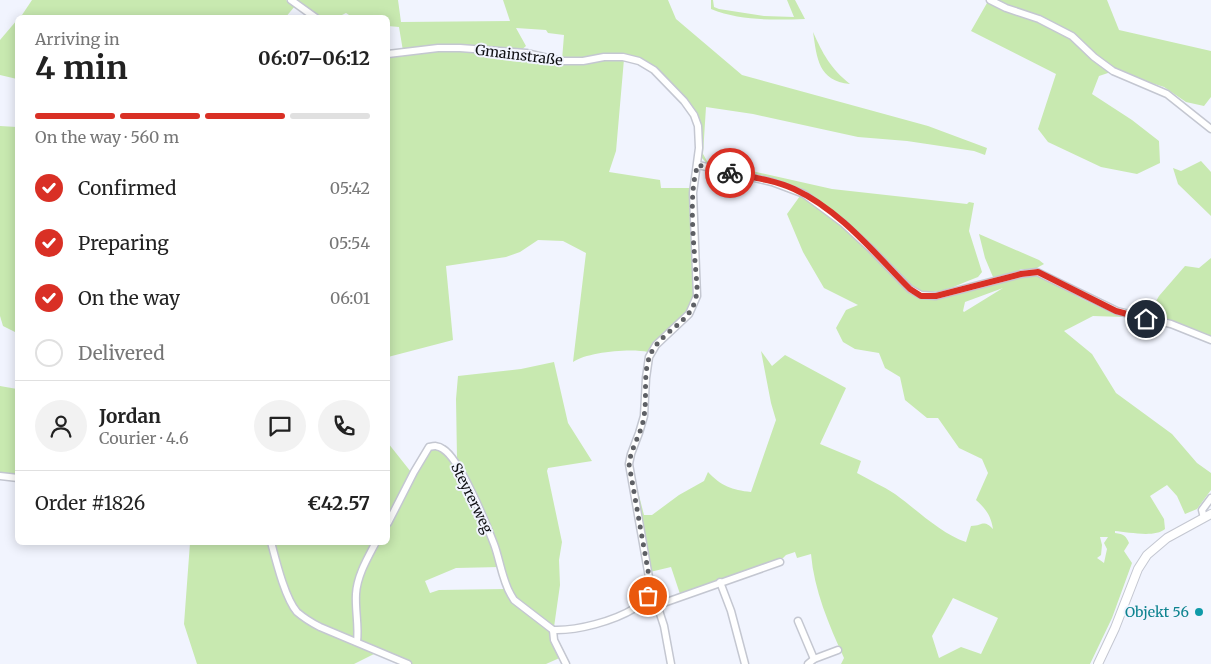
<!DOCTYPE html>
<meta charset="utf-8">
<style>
body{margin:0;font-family:Merriweather,serif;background:#f2f2f2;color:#222;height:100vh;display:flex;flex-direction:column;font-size:19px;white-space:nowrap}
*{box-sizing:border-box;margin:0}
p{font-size:16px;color:#767676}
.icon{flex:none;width:28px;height:28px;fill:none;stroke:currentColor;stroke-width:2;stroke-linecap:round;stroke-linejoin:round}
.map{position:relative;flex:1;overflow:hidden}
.panel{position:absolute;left:15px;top:15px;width:375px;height:530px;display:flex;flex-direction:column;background:#fff;border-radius:8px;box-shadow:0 2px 12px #0003}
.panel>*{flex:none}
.pin{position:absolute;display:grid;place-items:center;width:42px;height:42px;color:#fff;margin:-21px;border:2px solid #fff;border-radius:50%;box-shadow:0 1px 5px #0007}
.courier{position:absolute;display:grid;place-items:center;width:50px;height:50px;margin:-25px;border:4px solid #d93025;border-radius:50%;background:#fff;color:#222;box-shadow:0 1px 6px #0007}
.summary em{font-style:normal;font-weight:700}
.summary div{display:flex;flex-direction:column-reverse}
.summary{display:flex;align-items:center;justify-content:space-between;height:85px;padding:0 20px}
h1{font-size:32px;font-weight:700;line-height:38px}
.bar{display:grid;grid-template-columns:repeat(4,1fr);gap:8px 5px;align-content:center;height:60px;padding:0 20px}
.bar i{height:6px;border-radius:4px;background:#e0e0e0}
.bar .current{background:#d93025}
.bar p{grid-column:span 4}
.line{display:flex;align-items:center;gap:12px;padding:0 20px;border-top:1px solid #e0e0e0}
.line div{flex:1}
.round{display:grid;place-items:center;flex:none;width:52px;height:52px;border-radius:26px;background:#f2f2f2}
ol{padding:0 20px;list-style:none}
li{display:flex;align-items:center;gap:15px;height:55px}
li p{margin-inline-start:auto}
li .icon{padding:5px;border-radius:50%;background:#d93025;color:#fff;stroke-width:4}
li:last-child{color:#767676}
li i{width:28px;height:28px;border:2px solid #e0e0e0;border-radius:50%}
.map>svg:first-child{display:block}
.green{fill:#c8e9b0;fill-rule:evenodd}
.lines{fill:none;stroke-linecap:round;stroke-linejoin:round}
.minor-casing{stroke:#c4c7d1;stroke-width:9}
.tertiary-casing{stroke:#c4c7d1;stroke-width:10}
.minor{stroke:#fff;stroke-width:6}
.tertiary{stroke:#fff;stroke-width:8}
.done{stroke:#5e6065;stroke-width:5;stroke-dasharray:0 9}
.route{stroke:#d93025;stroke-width:6}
.culture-dot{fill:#0f9aa8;stroke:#f1f4fe;stroke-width:2}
.labels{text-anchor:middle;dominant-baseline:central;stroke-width:4;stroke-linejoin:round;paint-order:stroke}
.street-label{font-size:14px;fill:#0f1013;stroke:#f1f4fe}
.culture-label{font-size:14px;fill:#0d838f;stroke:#f1f4fe;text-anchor:end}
</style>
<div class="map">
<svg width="1211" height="664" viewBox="0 0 1211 664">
<rect width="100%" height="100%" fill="#f1f4fe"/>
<g class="green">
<path d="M32 0H286L295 6 285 18H20Z"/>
<path d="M295 0H398L401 22 510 21 503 0H668L676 19 742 75 928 126 987 148 985 155 974 151 907 141 858 137 753 114 706 107 703 154 707 161 832 189 967 204 969 202 974 203 969 231 982 272 978 277C958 284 935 299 915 288L837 215 808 194 710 167 702 158 700 130 694 112 639 60H562L564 35 548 33 546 30 516 28 526 46 519 52 403 51 399 27 388 26V18L352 17 346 13C324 25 313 12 295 0Z"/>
<path d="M711 0H713L714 7 719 9 764 16 794 17 787 0H795L805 19C773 20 741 21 711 9Z"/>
<path d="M987 0H1107L1119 30 1211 51V97L1204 106 1186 102 1164 87 1114 71 1099 76 1092 94 1132 120 1159 141 1160 163 1137 174 1101 167 1048 142 1038 129 1056 74 971 31 987 3Z"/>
<path d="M17 20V79L0 75V40Z"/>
<path d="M813 32C823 54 830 68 850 84 818 81 817 58 813 32Z"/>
<path d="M437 50C499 51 562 63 624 59L616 151 609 172 660 180 661 188H691L695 294C693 300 691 307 687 312 676 327 659 337 648 352 631 348 587 352 573 362L586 253 563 241 538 240 520 252 506 257 446 266 453 340 388 357V56Z"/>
<path d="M0 126 17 127V333L3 326 0 316Z"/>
<path d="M1201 161 1211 172V216L1178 184 1173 168 1181 171Z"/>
<path d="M792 191 830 215 861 242 916 296C937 302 956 292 977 287 995 282 1013 279 1031 275 1050 276 1064 289 1080 298 1094 305 1109 311 1124 317L1093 316 1064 331 1092 354 1116 393 1172 434 1197 463 1211 473V490L1197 509 1185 514 1177 496 1167 485 1150 496 1164 519 1165 529C1155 538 1128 532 1115 531V533C1124 534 1126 536 1129 543L1124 551 1132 563 1112 618 1090 664H841L844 658C829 625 814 590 811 554L797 558 795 552 786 555 783 558 680 594 671 567 650 572 632 468 644 515H652L679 495 704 481 708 472C721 486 732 490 751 492L776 420 771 403 761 351 772 366 785 355 846 388 820 444 861 461 857 473C869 480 883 486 895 494 916 509 941 534 966 542L971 526C983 526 983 519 993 529 991 516 986 509 976 500L988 473 982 459 959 448 938 418H927L905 400 900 377 885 368 879 353 855 349 843 342 836 328 846 310 858 305 824 288 803 252 787 214 800 196ZM1003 288 964 312 963 311 965 302ZM1100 537H1108L1104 543 1107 549 1104 563 1097 558 1101 555 1102 545ZM953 598 998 618 981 654 961 647 939 658 932 636Z"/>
<path d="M979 234 1039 260 1044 264 1035 269H1021L1014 273 993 277 985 258Z"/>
<path d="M1211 258V336L1165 318C1163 311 1161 307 1152 308L1159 296 1185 266 1199 268Z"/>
<path d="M554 362 568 423 592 461 548 468 547 471 562 542 559 560 560 585 554 627 556 640 564 656 546 664H402L376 653 354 664H197L184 624 190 543 388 542V443L411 472 427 446C444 440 447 447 457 458L456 399 458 376 521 369ZM500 567 505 589 439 590 430 593 425 581 456 568Z"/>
<path d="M0 386 17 389V481L0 479Z"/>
</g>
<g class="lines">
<g class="minor-casing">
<g id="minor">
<path d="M291 0 316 18"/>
<path d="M990 0 1006 8 1039 19 1072 36 1094 57 1113 71 1167 94 1211 129"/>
<path d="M388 54 438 48H460L526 53 561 61H583L604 57H623L639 61 654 70 684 101 694 115 698 126 699 148 693 193 697 296 689 314 656 345 649 357 646 378 644 416 639 433 631 454 629 464 650 583 664 626 671 664"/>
<path d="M698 165 772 182 804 194 843 223 870 248 910 289 921 295 936 296 1021 274 1037 272 1117 311 1171 324 1211 340"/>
<path d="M0 476 18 478"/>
<path d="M1204 518 1202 510 1211 498"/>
<path d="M388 523 414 472 429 447C434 446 438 445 443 449 460 459 486 523 494 544 500 560 502 580 511 595L514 600 553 630"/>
<path d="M271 542C276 561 285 598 297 612 304 618 312 623 320 627L408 664"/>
<path d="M720 582 731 611 745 664"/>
<path d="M658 605 780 562"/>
<path d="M798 621 814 659"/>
<path d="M553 630C577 631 614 621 635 608 641 604 646 597 653 593"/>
<path d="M553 630 554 640 566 664"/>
<path d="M357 642C359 626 355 610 356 594 357 576 367 559 376 542"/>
<path d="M808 664 814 659 838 650"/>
</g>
</g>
<g class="tertiary-casing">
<path id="tertiary" d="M1098 664 1115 628 1138 569 1147 555 1167 538 1211 514"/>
</g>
<use href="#minor" class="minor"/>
<use href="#tertiary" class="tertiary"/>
</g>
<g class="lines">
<path class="done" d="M648 596 652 593 629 464C631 447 642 433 644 416 648 394 641 367 654 348 670 325 697 320 697 287 695 254 687 195 698 165L730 173"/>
<path class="route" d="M730 173C751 177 774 180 794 189 840 210 875 254 910 289L921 296H936L1021 274 1038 272 1116 311 1146 319"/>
</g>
<circle class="culture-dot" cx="1199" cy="612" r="5"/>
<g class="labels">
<g class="street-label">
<text transform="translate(519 55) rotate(7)">Gmainstraße</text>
<text transform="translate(472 498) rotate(64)">Steyrerweg</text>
</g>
<g class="culture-label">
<text x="1189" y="612">Objekt 56</text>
</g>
</g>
</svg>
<div class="pin" style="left:648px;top:596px;background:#ea580c"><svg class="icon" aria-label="bag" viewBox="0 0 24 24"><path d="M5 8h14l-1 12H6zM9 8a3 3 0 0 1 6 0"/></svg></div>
<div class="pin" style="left:1146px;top:319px;background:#1f2937"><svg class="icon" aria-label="home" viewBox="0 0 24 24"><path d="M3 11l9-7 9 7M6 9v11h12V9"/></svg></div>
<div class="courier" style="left:730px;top:173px"><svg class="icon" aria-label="bike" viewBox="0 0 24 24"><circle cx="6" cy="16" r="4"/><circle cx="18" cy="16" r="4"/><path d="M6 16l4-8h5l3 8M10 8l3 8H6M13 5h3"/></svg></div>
<section class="panel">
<div class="summary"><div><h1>4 min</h1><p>Arriving in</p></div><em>06:07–06:12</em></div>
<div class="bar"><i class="current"></i><i class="current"></i><i class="current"></i><i></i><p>On the way · 560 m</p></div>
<ol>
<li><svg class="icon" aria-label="check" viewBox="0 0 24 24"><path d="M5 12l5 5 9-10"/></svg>Confirmed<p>05:42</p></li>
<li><svg class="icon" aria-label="check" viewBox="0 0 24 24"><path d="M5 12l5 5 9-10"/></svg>Preparing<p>05:54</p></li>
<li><svg class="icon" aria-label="check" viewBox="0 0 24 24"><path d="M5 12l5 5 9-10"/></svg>On the way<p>06:01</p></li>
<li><i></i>Delivered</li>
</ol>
<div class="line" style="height:90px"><a class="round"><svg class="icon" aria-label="person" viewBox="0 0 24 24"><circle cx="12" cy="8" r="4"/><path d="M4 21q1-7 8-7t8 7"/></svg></a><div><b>Jordan</b><p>Courier · 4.6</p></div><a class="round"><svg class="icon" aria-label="chat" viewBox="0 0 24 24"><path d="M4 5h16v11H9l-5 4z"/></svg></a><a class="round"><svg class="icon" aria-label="phone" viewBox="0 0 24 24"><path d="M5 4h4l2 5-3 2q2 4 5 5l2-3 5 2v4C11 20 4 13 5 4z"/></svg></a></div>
<div class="line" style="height:65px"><div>Order #1826</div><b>€42.57</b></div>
</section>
</div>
